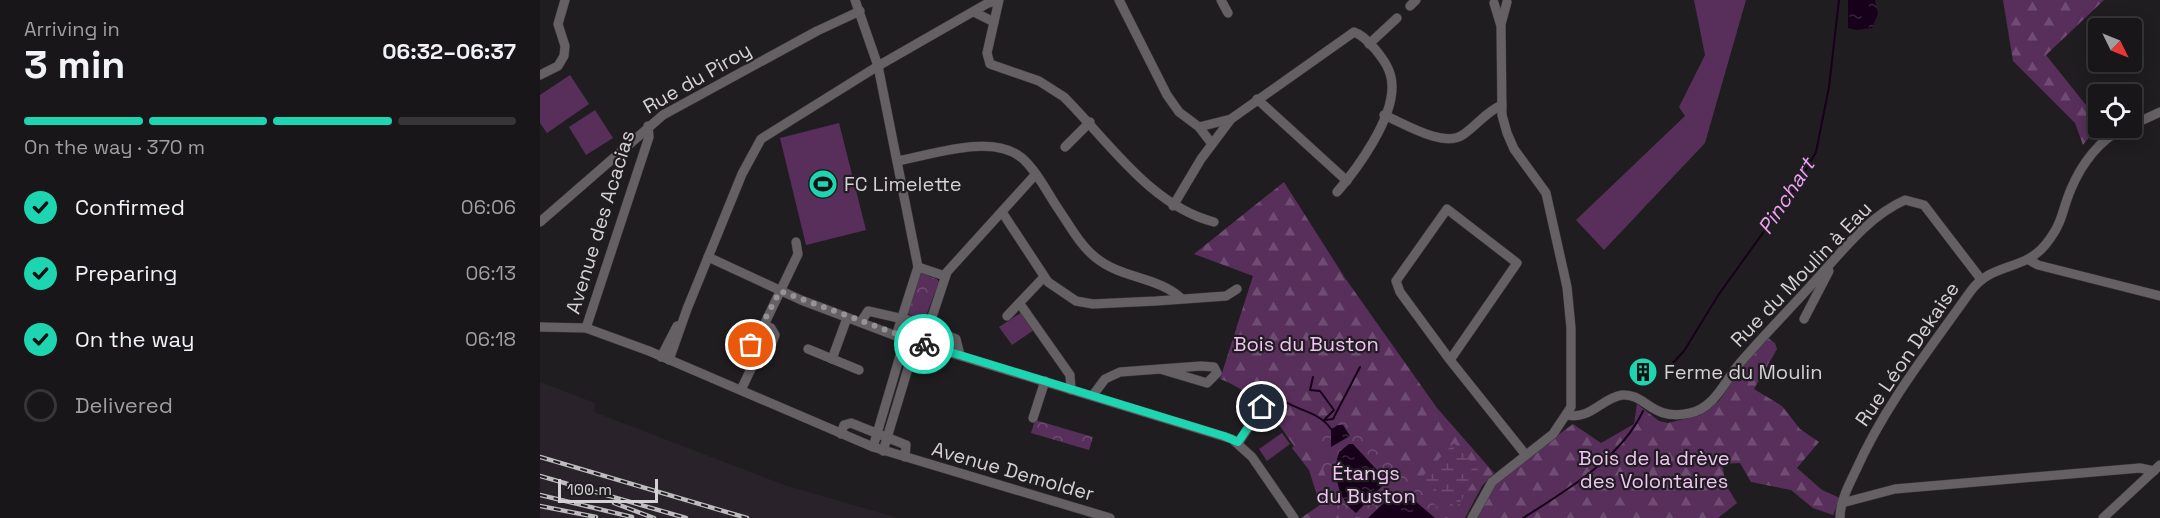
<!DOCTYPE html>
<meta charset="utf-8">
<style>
body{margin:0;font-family:"Space Grotesk",sans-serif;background:#211f21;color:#f1f3f6;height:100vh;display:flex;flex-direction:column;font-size:22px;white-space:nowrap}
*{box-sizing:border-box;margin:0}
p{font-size:20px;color:#9f9fa2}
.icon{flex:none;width:33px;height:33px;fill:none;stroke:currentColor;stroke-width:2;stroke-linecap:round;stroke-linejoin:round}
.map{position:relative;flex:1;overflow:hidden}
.sheet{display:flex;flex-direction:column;background:#181618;width:540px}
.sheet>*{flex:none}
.needle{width:39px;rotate:133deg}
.buttons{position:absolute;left:1548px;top:18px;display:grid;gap:12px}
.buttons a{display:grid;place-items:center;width:54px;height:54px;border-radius:6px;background:#181618;box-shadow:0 3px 15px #0003,0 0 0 2px #363537;font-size:30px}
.scale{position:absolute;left:18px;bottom:15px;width:100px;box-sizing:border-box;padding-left:6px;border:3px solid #d4d2d5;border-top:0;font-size:16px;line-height:21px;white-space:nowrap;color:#d4d2d5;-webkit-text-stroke:4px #201d20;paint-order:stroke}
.pin{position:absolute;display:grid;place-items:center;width:51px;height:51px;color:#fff;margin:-26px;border:3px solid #fff;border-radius:50%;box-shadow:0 2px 6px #0007}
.courier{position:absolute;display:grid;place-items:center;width:60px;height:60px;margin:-30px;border:4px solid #1dd5b1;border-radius:50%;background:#fff;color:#222;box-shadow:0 2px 8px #0007}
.summary em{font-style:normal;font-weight:800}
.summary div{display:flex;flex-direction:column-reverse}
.summary{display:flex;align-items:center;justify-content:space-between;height:102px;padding:0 24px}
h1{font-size:39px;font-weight:800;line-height:45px}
.bar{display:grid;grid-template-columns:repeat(4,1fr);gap:9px 6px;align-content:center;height:72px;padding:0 24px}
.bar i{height:8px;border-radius:4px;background:#363537}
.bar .active{background:#1dd5b1}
.bar p{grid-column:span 4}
ol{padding:0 24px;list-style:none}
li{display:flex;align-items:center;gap:18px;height:66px}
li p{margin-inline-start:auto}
li .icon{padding:6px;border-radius:50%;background:#1dd5b1;color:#111;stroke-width:4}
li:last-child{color:#9f9fa2}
li i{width:33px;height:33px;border:3px solid #363537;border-radius:50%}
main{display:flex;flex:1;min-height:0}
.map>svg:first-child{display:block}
.built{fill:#29222a}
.green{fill:#582f5b}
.forest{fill:url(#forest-firs)}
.wetland{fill:url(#wetland-marsh)}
.park{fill:url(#park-crowns)}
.water{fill:url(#water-ripples)}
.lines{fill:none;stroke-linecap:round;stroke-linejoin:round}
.stream{stroke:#17011a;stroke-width:2}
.minor-casing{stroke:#3a383b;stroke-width:10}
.minor{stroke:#646064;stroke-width:9}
.rail-casing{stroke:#bebcbf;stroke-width:4.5}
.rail{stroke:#201d20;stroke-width:2;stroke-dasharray:7;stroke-linecap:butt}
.done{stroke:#959396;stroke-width:6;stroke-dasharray:0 10.8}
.route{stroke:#1dd5b1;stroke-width:8}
.labels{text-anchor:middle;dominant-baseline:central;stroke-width:4.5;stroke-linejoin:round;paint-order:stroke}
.street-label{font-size:20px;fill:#d4d2d5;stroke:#201d20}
.poi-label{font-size:20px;fill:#d4d2d5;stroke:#201d20;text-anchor:start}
.park-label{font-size:20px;fill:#f2c3f5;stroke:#201d20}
.water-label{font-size:21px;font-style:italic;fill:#eea1f4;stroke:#201d20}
</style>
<main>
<section class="sheet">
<div class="summary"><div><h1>3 min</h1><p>Arriving in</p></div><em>06:32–06:37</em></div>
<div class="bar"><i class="active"></i><i class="active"></i><i class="active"></i><i></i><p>On the way · 370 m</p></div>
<ol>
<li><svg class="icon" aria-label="check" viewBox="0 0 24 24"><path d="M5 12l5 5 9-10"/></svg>Confirmed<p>06:06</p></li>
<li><svg class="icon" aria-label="check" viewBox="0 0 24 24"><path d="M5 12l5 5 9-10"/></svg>Preparing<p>06:13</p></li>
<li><svg class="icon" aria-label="check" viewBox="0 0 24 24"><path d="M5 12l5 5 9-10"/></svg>On the way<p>06:18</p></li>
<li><i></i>Delivered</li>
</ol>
</section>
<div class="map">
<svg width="1620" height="518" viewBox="0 0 1620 518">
<defs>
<pattern id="forest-firs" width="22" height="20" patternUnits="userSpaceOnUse" patternTransform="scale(1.5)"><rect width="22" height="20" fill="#582f5b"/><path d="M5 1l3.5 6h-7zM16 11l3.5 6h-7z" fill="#6f4c72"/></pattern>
<pattern id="wetland-marsh" width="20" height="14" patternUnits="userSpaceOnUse" patternTransform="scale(1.5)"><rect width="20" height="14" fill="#582f5b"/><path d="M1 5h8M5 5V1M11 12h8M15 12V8" fill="none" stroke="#6f4c72"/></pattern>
<pattern id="park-crowns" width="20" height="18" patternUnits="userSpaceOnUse" patternTransform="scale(1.5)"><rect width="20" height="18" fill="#582f5b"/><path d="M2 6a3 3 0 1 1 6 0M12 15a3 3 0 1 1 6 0" fill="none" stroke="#6f4c72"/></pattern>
<pattern id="water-ripples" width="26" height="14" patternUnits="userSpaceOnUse" patternTransform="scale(1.5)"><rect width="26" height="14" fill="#17011a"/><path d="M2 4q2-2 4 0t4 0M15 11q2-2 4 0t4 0" fill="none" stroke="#38253a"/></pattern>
</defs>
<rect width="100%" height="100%" fill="#201d20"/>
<path class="built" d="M0 382 55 403 54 412 244 485 358 518H0Z"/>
<g class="green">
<path d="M1154 0H1206L1165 143 1064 250 1036 220 1145 116 1139 107 1165 55Z"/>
<path d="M30 75 49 104 7 133 0 123V95Z"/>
<path d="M55 110 73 138 46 155 29 127Z"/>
<path d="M299 123 326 230 266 245 240 138Z"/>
<path d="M482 312 494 330 472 345 459 327Z"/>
<path d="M742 433 750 444 727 461 719 449Z"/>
</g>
<g class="forest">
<path d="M1463 0H1564L1506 55 1558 120V126L1543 145 1535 123 1473 61Z"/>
<path d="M744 182 805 278 897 408 954 473 942 486 925 518H761L780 505 769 470 752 448 754 446 728 409V405C712 398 699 386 680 379L713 276 654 254Z"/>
<path d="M1228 338 1235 343 1237 349 1214 389 1242 406 1260 429 1279 442 1257 468 1282 490 1300 498 1293 515 1273 508 1251 490 1211 482 1200 463 1182 464 1186 485 1197 503 1178 518H936L957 480 1033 424 1061 443 1094 424 1097 404 1119 421 1128 423 1160 415 1179 401 1201 368Z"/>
</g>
<path class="wetland" d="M914 443 940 472 916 508 882 477Z"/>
<g class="park">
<path d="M381 273 397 279 399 282 384 321 366 313Z"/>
<path d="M791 415 807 417 908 518H799L774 440 777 428Z"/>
<path d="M495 420 553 437 549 450 491 433Z"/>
</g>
<g class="water">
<path d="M1308 0H1335L1338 14 1332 28 1316 30 1308 28Z"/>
<path d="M798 425H803L810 436 791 447V429Z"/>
<path d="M809 444H813L847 481 816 513C798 500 792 473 799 452Z"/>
<path d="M848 499 875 501 895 518H828Z"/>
</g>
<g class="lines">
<g class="stream">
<path d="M1129 367 1144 351 1179 294 1225 230 1235 210 1255 189 1276 152 1289 87 1299 0"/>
<path d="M773 377 770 390 780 391 794 410 785 419"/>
<path d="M735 395C753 411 777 409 791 429"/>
<path d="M784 420 793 419 820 367"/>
<path d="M983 518C1026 491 1081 458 1103 411"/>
</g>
<g class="minor-casing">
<g id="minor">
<path d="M315 0 338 66 378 267 356 336"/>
<path d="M459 0 447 53 450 64 499 81 524 97C569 142 611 206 674 222"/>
<path d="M579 0 627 95 639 112 659 127 672 144"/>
<path d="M681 0 688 13"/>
<path d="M870 6 876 0"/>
<path d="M434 12 454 22"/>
<path d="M961 24 967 2"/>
<path d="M829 44 857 18"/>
<path d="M0 75 18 66 24 56 25 46 18 24 25 0"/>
<path d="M717 99 807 181"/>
<path d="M844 115C865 124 905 149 924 134 937 125 947 111 962 105"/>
<path d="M1592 125 1620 112"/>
<path d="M659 127 691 119"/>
<path d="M525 147 550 122"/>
<path d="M357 161C392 155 452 133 482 158 497 171 508 194 519 210 530 226 540 245 555 257 581 279 617 276 641 298"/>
<path d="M633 206 661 159 691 119 814 32C823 35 828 42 835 49 844 60 852 71 852 86 853 119 818 168 797 192"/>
<path d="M462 212 508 282 536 301 553 304 616 301 686 296 697 289"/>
<path d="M0 222 123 115 277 31 320 11"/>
<path d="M168 257 261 300 359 337 692 439 712 457 754 518"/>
<path d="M1489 260 1498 265 1620 296"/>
<path d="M378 267 405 276"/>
<path d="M480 304 530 375 531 390"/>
<path d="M467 316 504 277"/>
<path d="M1264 319 1289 271"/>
<path d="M321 322 328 311 368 320 416 339 420 355"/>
<path d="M224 325 231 328 235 335 229 351 221 355 214 352 211 345 217 329 224 325 258 254 256 242"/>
<path d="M0 327 46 328 109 351 333 447 570 518"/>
<path d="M46 328 109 137 108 126"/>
<path d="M383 344 407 272 495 175"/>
<path d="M268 349 319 370"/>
<path d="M121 357 137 326"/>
<path d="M292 359 307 318"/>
<path d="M129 360 147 309 202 174 221 139 338 66 448 3 458 1"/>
<path d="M910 360 860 292 856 281 907 209 977 263 910 360 985 454"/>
<path d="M201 390 218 354"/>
<path d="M553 395 565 379 580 372 661 366 674 367 677 373 667 383 620 369"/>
<path d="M1028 415C1050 420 1062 398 1082 395 1106 393 1111 422 1150 413 1175 408 1185 380 1200 363 1224 335 1250 309 1274 282 1301 253 1327 217 1365 200L1384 205 1440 278"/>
<path d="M493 418 505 381"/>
<path d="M301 434 304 425 311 423 366 445 365 457"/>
<path d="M698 443 722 407"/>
<path d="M333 447 365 339"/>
<path d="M343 451 376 342"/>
<path d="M1302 503 1355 489 1600 468 1614 471"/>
<path d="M932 518 952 482 1013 434 1031 407V328L1027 287 1006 193 974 149 967 133 962 115 961 26 954 3"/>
<path d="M1300 518C1300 501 1309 485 1316 470 1345 405 1389 350 1430 292 1452 261 1484 272 1506 244 1524 221 1521 212 1531 189 1541 165 1560 138 1585 128"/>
<path d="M1563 518 1620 465"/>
</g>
</g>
<use href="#minor" class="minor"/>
<g class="rail-casing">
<g id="rail">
<path d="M0 457 207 518"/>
<path d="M0 476 146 518"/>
<path d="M0 495 92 517"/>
<path d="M74 503 114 518"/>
<path d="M0 506 56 517"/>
</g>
</g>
<use href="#rail" class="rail"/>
</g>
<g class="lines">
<path class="done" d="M211 345 240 291 384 344"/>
<path class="route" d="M384 344 684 436 698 442 722 407"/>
</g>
<defs>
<g id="stadium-disc" transform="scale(1.5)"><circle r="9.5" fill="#1dd5b1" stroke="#201d20"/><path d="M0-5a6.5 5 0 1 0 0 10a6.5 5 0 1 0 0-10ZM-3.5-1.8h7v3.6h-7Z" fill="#111"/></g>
<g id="building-disc" transform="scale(1.5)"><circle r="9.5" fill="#1dd5b1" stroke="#201d20"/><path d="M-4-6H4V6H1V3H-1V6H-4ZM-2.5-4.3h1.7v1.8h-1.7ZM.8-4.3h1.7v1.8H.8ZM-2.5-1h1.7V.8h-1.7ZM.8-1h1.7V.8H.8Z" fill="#111"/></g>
</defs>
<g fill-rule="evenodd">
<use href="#stadium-disc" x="283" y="184"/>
<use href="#building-disc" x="1103" y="372"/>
</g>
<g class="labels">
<g class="street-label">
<text transform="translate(157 78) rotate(-30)">Rue du Piroy</text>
<text transform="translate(60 222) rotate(-73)">Avenue des Acacias</text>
<text transform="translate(1261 274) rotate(-46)">Rue du Moulin à Eau</text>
<text transform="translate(1367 354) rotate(-56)">Rue Léon Dekaise</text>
<text transform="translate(473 471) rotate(16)">Avenue Demolder</text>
</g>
<g class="poi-label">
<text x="304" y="184">FC Limelette</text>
<text x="1124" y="372">Ferme du Moulin</text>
</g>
<g class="park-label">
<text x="766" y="344">Bois du Buston</text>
<text x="1114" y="458">Bois de la drève<tspan x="1114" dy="23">des Volontaires</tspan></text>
<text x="826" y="473">Étangs<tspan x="826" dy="23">du Buston</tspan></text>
</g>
<g class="water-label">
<text transform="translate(1246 196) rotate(-57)">Pinchart</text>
</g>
</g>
</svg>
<div class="buttons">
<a><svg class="needle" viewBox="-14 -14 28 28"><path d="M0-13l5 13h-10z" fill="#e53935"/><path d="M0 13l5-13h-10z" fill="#9f9fa2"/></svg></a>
<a><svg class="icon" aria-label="locate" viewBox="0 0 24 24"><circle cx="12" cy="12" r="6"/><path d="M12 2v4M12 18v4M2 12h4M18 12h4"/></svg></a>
</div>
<div class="scale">100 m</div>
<div class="pin" style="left:211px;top:345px;background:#ea580c"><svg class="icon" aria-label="bag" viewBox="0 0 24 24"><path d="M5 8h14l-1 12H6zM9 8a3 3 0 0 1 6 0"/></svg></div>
<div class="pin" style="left:722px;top:407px;background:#1f2937"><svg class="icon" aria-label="home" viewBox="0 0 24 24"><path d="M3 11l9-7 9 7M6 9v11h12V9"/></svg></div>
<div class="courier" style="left:384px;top:344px"><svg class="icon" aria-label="bike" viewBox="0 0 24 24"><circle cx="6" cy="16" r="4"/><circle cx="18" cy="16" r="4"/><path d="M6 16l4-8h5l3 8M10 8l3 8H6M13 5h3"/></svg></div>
</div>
</main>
